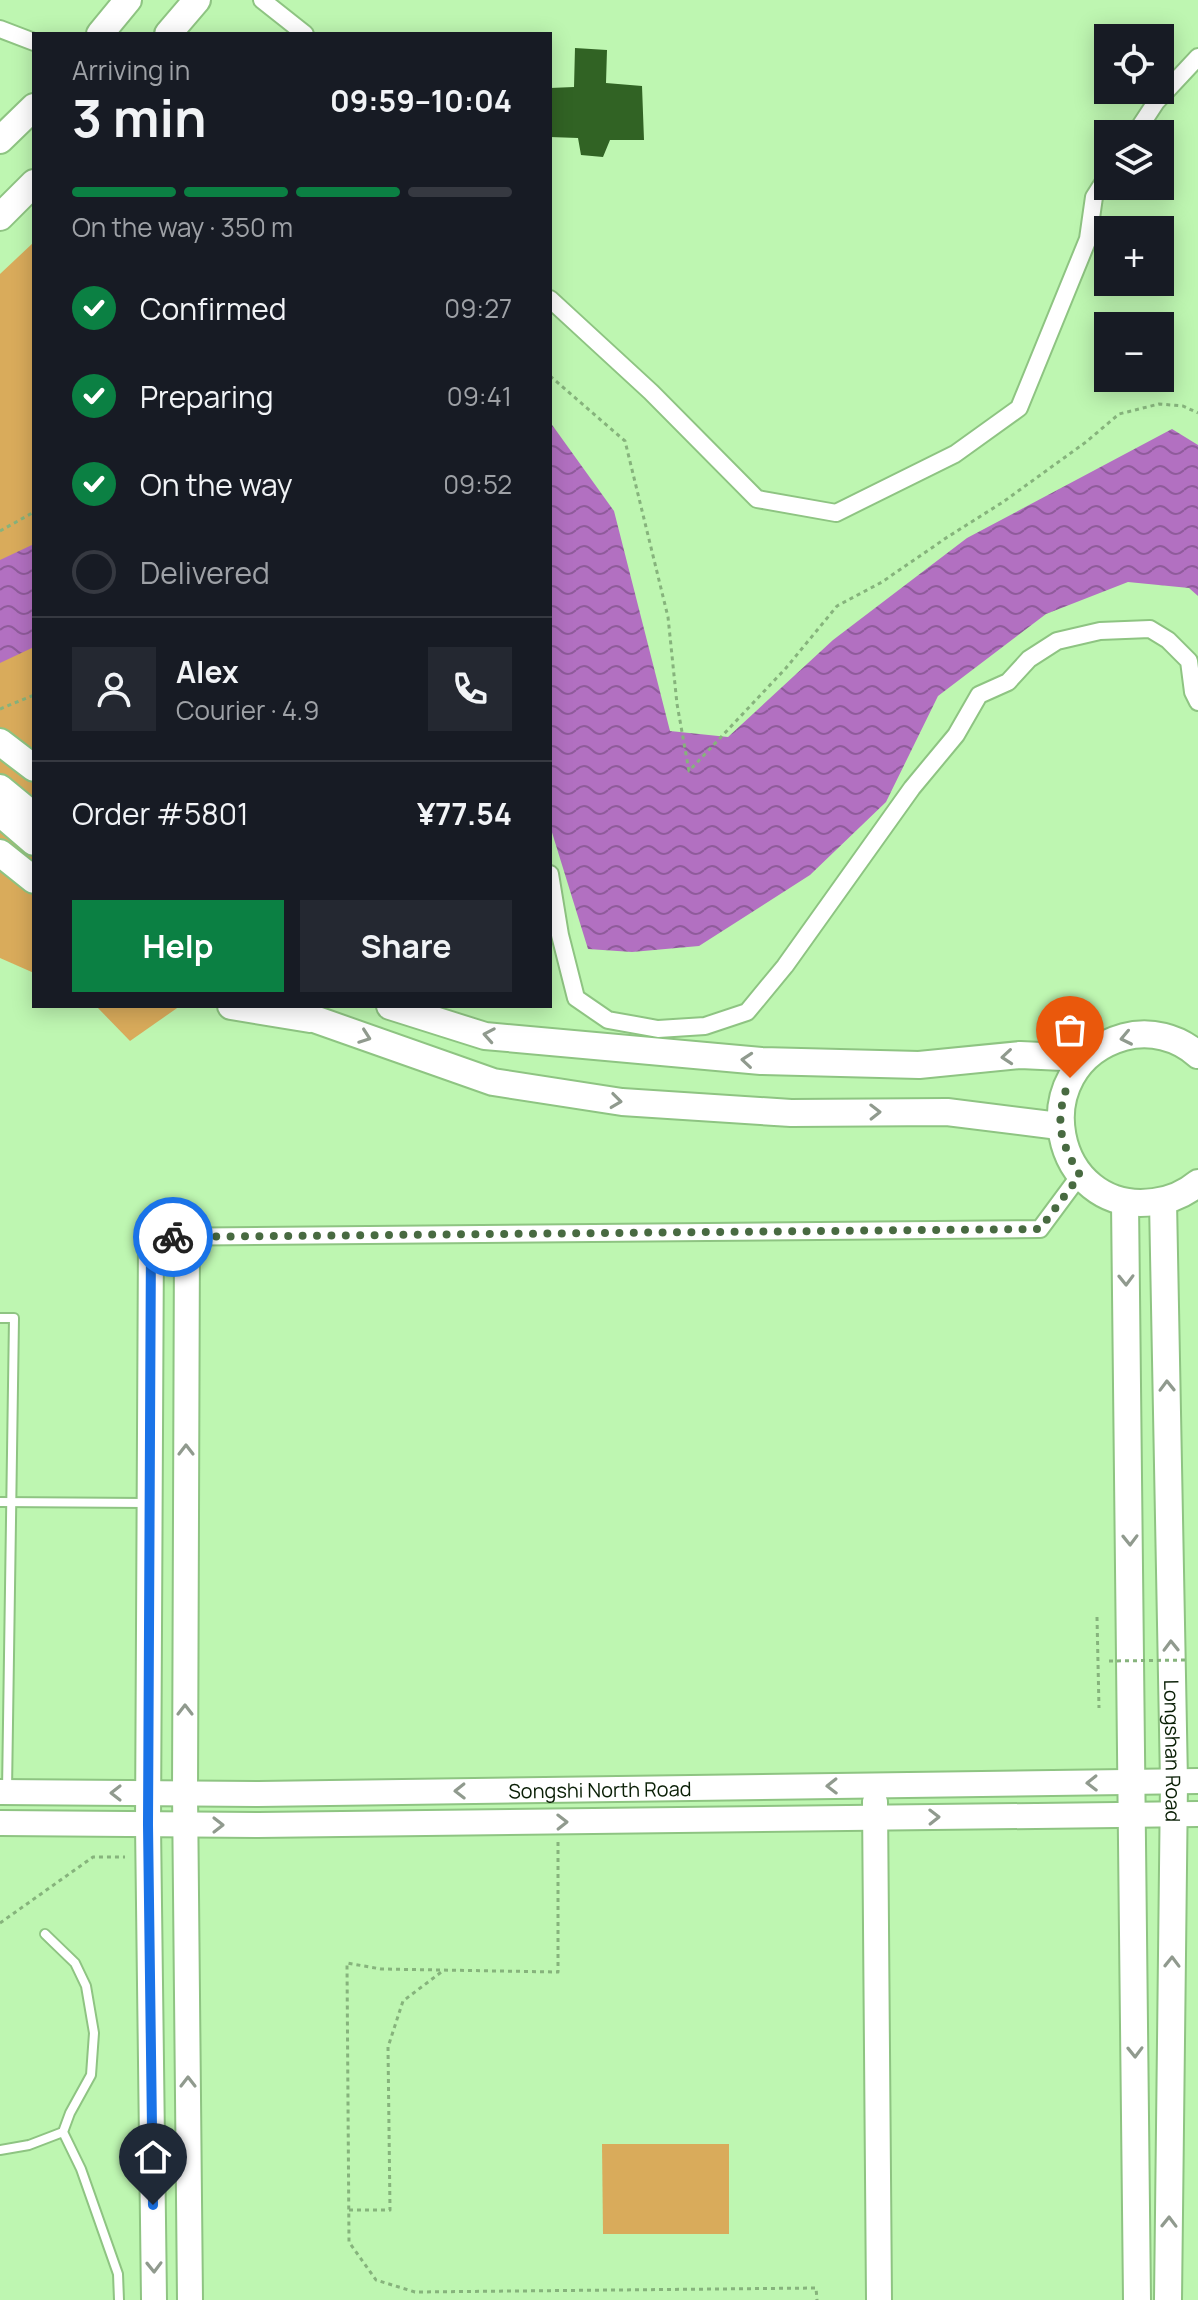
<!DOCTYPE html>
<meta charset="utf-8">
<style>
body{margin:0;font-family:Manrope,sans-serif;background:#242831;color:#f1f3f6;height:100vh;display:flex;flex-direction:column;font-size:30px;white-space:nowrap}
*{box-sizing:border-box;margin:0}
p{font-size:26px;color:#9ea1a6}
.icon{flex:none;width:44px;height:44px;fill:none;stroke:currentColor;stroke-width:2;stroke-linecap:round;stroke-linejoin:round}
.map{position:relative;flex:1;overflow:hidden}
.panel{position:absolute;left:32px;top:32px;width:520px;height:976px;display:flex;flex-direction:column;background:#171b24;border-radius:0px;box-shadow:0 4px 20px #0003}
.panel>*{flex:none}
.controls{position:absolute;left:1094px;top:24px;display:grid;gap:16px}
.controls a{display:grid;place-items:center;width:80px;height:80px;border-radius:0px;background:#171b24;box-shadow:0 4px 20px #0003;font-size:40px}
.pin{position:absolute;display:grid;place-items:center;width:68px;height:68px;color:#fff;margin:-82px -34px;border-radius:50% 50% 50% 0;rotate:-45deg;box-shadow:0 0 8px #0007}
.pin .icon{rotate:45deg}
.courier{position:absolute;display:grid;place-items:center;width:80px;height:80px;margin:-40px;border:6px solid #1a73e8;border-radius:50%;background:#fff;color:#222;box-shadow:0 2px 10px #0007}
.summary em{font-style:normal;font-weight:700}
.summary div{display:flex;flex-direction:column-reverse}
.summary{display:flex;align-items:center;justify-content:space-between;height:136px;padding:0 40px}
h1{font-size:52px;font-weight:700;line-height:60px}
.bar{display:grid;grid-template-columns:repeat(4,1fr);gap:12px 8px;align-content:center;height:96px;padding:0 40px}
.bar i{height:10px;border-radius:6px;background:#363941}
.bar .selected{background:#0b8043}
.bar p{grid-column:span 4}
.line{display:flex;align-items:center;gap:20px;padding:0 40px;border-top:2px solid #363941}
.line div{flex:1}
.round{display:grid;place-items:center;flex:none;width:84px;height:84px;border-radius:0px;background:#242831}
ol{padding:0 40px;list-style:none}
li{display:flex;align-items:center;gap:24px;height:88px}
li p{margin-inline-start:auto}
li .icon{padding:8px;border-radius:50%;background:#0b8043;color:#fff;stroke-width:4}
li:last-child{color:#9ea1a6}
li i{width:44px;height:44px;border:4px solid #363941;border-radius:50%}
.action{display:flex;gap:16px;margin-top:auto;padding:16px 40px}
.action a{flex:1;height:92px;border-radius:0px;background:#0b8043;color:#fff;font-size:32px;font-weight:700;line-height:92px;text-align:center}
.action a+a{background:#242831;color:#f1f3f6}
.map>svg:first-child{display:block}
.park{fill:#d9ab5b}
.water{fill:url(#water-waves)}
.building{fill:#316324}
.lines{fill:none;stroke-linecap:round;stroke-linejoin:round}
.lane-casing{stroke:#8ec482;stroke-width:12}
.street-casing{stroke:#8ec482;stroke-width:20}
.secondary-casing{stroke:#8ec482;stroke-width:28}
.primary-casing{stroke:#8ec482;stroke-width:30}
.path{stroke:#86b37c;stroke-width:3;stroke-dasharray:4 4;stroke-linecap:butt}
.lane{stroke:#fff;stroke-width:8}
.street{stroke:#fff;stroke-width:16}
.secondary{stroke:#fff;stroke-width:24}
.primary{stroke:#fff;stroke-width:26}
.path-bridge{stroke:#86b37c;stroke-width:3;stroke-dasharray:4 4;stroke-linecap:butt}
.oneway{stroke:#909a8e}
.done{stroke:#486a41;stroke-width:8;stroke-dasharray:0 14.4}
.route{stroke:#1a73e8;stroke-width:10}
.labels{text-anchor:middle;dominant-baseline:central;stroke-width:8;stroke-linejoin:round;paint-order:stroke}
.street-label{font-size:20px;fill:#091e05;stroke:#bef6b1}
</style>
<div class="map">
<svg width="1198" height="2300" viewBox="0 0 1198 2300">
<defs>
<pattern id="water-waves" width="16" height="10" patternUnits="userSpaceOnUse" patternTransform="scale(2)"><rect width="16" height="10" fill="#b270c1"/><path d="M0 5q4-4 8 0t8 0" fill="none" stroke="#8f5b9b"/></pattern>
</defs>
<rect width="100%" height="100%" fill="#bef6b1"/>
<g class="park">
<path d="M34 242V973L0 958V274Z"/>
<path d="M96 1006H180L130 1041Z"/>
<path d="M602 2144H729V2234H603Z"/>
</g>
<g class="water">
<path d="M550 422 614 511 670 731 728 737 833 640 967 538 1172 429 1198 445V596L1189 588 1128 582 1046 614 938 696 886 802 810 875 699 946 632 952 588 949 550 826Z"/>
<path d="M34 544V647L0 663V560Z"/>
</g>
<path class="building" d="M575 48 607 50 606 83 642 86 644 140H610L603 157 581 155 578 138 550 137V88L574 87Z"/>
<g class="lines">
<g class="lane-casing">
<g id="lane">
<path d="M0 1318H14L7 1791"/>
<path d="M0 1502 145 1503"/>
<path d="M45 1934 75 1963 86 1986 94 2033 91 2075 70 2113 63 2132 81 2169 118 2274 119 2300"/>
<path d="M0 2150 29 2145 63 2132"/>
</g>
</g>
<g class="street-casing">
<g id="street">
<path d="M262 0 305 34"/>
<path d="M0 29 34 42"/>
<path d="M1135 134 1156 102 1198 57"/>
<path d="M550 299 651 392 757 499 836 513 955 454 1019 408 1088 239 1094 197 1108 175"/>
<path d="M550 874 560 935 576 998 608 1020 658 1029 705 1026 747 1012 785 966 912 788 956 735 979 695 1008 682 1029 659 1057 641 1100 631 1150 629 1168 640 1189 661 1193 692 1198 702"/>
<path d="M151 1237 1040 1229 1080 1175"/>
</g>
</g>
<g class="secondary-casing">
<g id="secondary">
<path d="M151 1237 148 1825 154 2300"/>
<path d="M187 1237 185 1792 190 2300"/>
<path id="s1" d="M0 1792 258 1794 1198 1781"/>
<path d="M875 1802 879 2300"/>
<path d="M0 1823 258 1825 1198 1814"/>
</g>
</g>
<g class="primary-casing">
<g id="primary">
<path d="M100 34 128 0"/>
<path d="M168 34 197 0"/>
<path d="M0 140 34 107"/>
<path d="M0 217 34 183"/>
<path d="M0 742 34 768"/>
<path d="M0 788 34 816"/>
<path d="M0 813 34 842"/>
<path d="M0 853 34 880"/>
<path d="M231 1006 310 1019"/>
<path d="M294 1006 317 1020 493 1082 622 1102 791 1113 947 1112 1059 1126"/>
<path d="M390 1006 485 1036 761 1061 919 1065 1020 1055 1085 1058"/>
<path d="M1198 1055C1178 1037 1150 1030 1124 1037 1022 1066 1052 1216 1154 1202 1171 1200 1186 1193 1198 1183"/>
<path id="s2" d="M1163 1201 1174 1782 1168 2300"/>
<path d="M1125 1202 1137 2300"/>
</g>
</g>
<g class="path">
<path d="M550 376 625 441 668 617 677 704 689 771 786 668 837 606 882 582 946 538 1003 502 1086 442 1119 414 1159 404 1183 406 1198 413"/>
<path d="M0 531 34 512"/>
<path d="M0 709 34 695"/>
<path d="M1097 1617 1099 1708"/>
<path d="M558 1842V1972L381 1969 347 1963 349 2242 376 2280 415 2292 816 2288 817 2300"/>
<path d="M0 1923 93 1857H125"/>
<path d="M349 2210H390L388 2047 403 2001 444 1970"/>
</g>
<use href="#lane" class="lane"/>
<use href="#street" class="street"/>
<use href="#secondary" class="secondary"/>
<use href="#primary" class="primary"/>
<path class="path-bridge" d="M1109 1661 1188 1660"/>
</g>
<defs><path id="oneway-chevron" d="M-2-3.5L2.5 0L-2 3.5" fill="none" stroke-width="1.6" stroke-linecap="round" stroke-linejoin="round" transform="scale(2)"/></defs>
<g class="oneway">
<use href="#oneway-chevron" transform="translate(489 1035) rotate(-170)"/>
<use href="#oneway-chevron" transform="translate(365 1037) rotate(20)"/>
<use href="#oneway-chevron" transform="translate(1126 1038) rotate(168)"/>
<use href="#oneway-chevron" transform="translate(1007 1057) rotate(175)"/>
<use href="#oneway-chevron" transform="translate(747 1060) rotate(-175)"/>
<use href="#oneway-chevron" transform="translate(616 1101) rotate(7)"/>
<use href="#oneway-chevron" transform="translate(875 1112) rotate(-1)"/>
<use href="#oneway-chevron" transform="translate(1126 1280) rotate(89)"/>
<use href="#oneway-chevron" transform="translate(1167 1386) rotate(-91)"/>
<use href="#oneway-chevron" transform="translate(186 1450) rotate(-90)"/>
<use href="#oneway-chevron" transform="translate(1130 1540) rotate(89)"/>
<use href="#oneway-chevron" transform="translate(1171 1646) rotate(-91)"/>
<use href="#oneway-chevron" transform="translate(185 1710) rotate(-90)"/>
<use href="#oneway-chevron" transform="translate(1092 1783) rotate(179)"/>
<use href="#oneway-chevron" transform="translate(832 1786) rotate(179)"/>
<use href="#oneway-chevron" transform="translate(460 1791) rotate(179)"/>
<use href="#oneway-chevron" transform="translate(116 1793) rotate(-180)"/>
<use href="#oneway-chevron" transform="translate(934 1817) rotate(-1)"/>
<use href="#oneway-chevron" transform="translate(562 1822) rotate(-1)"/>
<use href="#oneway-chevron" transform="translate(218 1825)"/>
<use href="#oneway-chevron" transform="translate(1172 1962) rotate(-89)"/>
<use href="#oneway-chevron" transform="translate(1135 2052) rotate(89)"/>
<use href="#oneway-chevron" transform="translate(188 2082) rotate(-90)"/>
<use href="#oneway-chevron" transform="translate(1169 2222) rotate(-89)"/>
<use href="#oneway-chevron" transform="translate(154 2267) rotate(89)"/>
</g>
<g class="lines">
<path class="done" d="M173 1237 1040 1229 1080 1175C1057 1137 1055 1119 1070 1078"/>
<path class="route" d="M153 2205 148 1825 151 1237H173"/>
</g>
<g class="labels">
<g class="street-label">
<text stroke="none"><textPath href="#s2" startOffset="550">Longshan Road</textPath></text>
<text stroke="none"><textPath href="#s1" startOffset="600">Songshi North Road</textPath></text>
</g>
</g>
</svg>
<div class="controls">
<a><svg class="icon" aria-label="locate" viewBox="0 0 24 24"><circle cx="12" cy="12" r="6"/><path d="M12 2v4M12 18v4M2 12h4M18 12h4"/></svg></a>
<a><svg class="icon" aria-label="layers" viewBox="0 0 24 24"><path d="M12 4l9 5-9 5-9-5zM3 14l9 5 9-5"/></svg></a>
<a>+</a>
<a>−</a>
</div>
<div class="pin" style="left:1070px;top:1078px;background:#ea580c"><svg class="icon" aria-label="bag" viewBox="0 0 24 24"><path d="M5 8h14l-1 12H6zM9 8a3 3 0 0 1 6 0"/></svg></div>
<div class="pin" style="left:153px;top:2205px;background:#1f2937"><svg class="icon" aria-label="home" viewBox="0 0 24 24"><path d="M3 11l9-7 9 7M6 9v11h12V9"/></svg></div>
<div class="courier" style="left:173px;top:1237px"><svg class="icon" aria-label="bike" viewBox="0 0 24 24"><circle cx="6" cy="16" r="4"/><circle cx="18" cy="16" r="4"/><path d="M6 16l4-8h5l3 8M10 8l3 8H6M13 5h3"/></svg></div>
<section class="panel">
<div class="summary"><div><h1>3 min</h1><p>Arriving in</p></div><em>09:59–10:04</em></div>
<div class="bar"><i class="selected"></i><i class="selected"></i><i class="selected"></i><i></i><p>On the way · 350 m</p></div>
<ol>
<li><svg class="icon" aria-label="check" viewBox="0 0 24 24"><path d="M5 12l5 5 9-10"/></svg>Confirmed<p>09:27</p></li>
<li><svg class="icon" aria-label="check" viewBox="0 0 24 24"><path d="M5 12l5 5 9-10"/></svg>Preparing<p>09:41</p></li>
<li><svg class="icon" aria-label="check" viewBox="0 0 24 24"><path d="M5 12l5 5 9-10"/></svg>On the way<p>09:52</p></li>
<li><i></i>Delivered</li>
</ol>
<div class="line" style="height:144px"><a class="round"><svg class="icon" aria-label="person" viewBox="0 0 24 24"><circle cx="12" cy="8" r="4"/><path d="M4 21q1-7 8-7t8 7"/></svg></a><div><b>Alex</b><p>Courier · 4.9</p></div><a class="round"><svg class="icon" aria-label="phone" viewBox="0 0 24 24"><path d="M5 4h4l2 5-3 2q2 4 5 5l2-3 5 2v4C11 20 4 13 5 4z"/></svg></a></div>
<div class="line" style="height:104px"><div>Order #5801</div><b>¥77.54</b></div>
<div class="action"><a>Help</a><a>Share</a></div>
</section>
</div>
